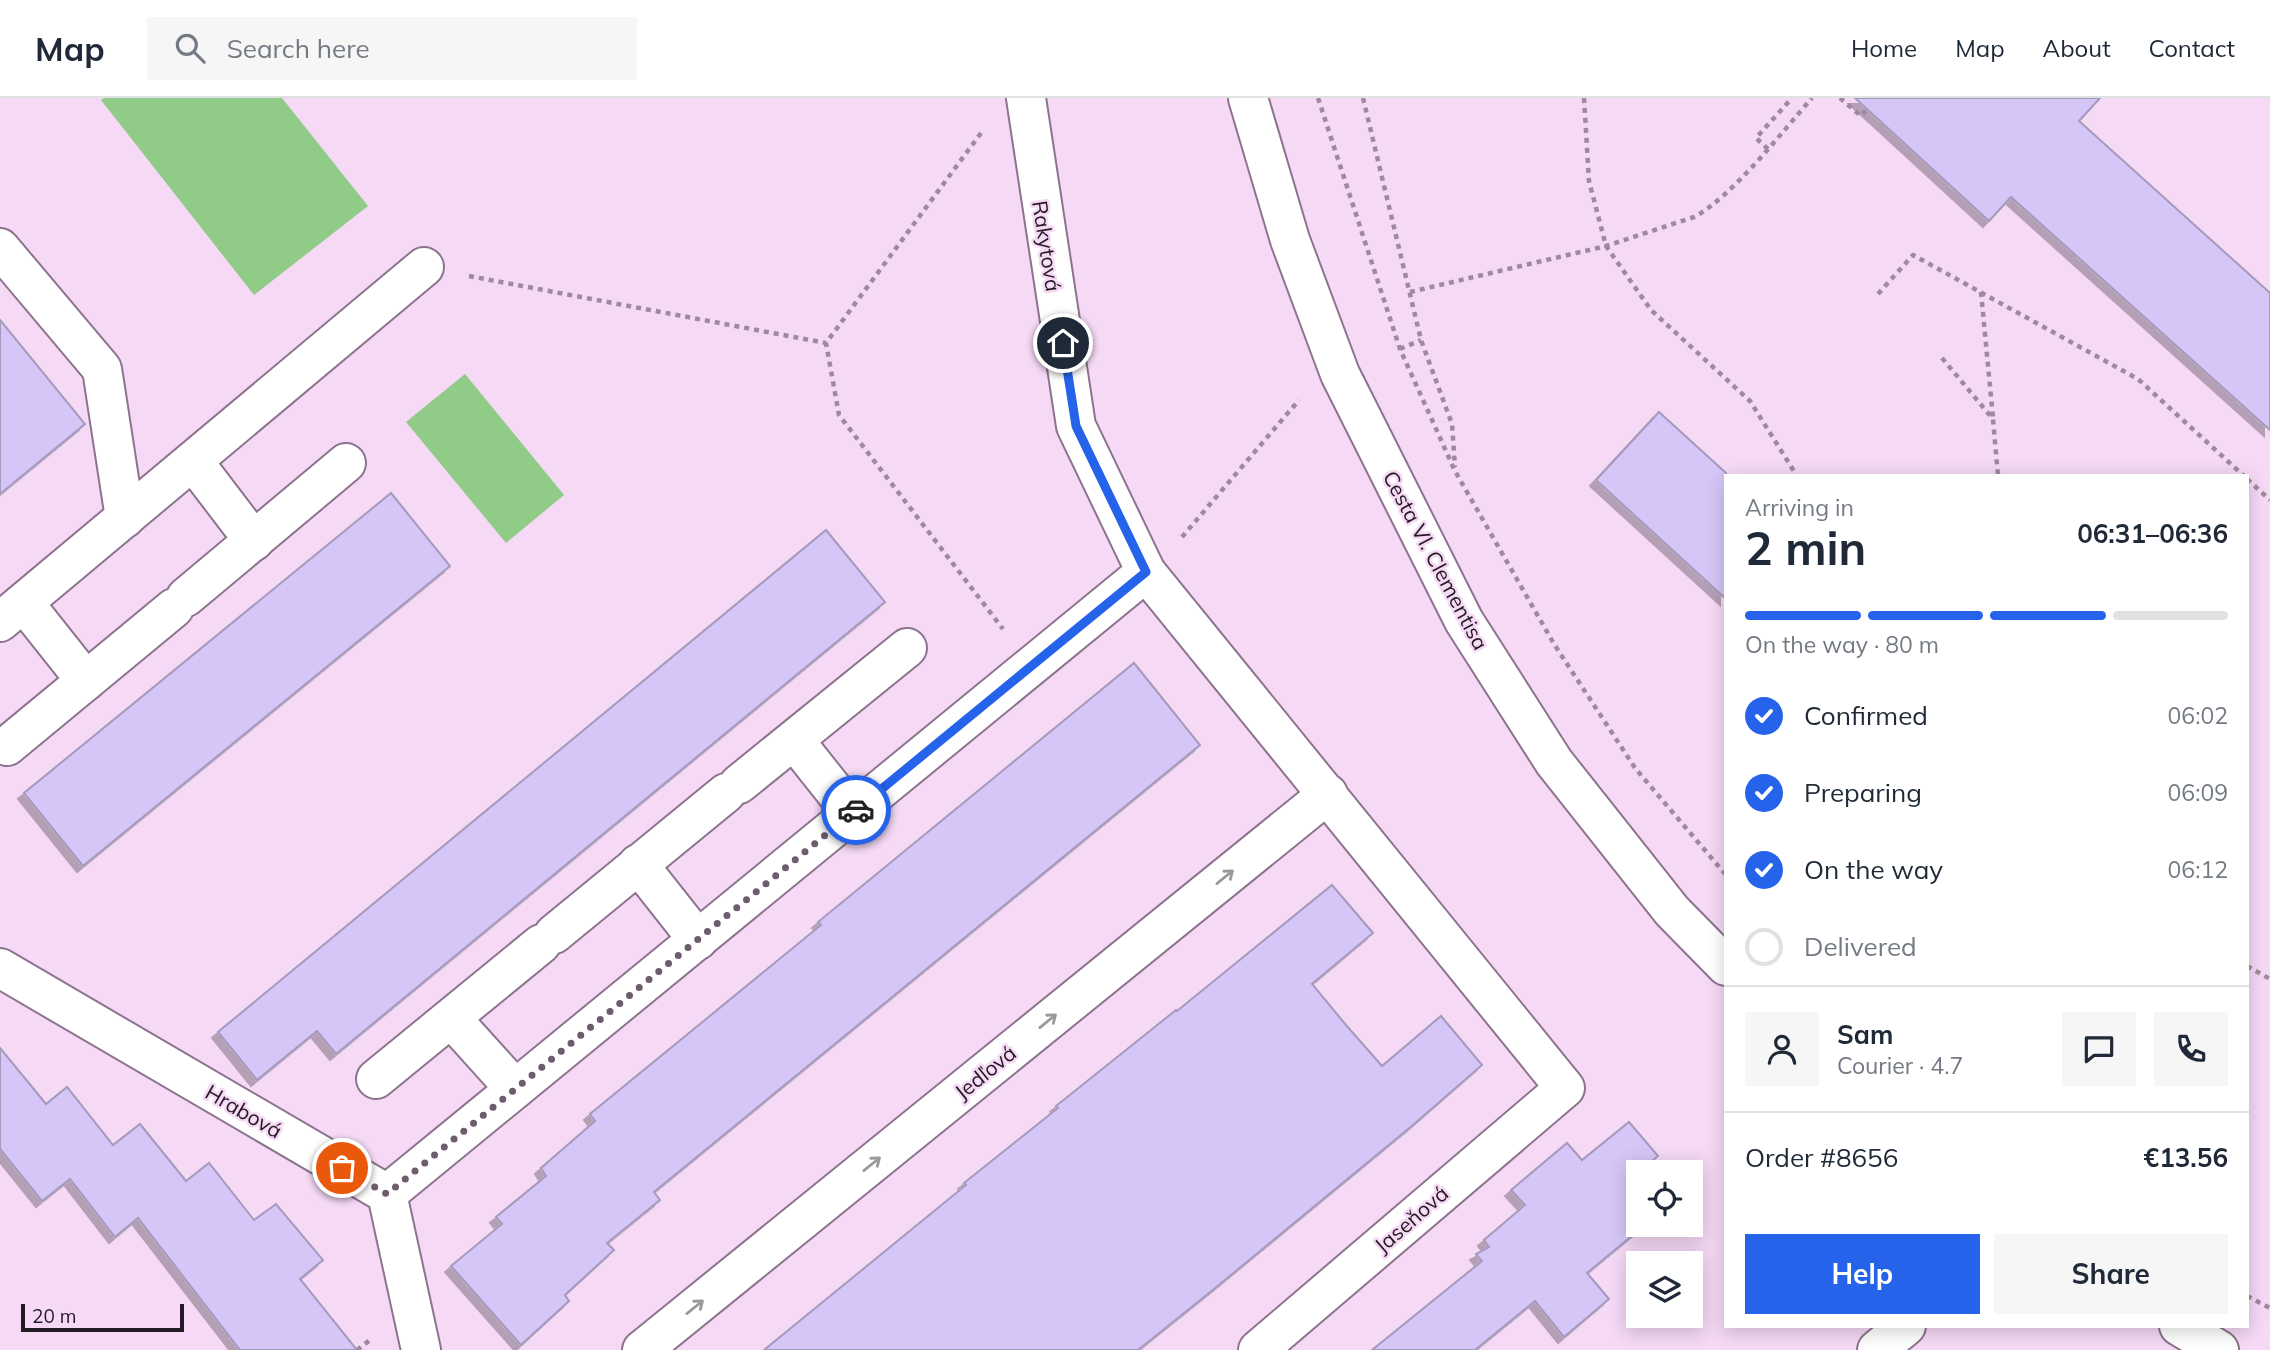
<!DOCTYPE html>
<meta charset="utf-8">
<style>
body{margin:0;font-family:Mulish,sans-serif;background:#f6f6f7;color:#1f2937;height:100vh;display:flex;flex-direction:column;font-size:26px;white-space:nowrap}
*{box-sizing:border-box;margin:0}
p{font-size:23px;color:#747a83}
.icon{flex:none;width:38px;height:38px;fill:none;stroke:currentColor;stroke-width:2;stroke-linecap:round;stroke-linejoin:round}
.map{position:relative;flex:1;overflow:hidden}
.panel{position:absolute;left:1724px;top:376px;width:525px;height:854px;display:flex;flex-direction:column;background:#fff;border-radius:0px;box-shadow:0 4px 18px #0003}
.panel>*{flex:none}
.controls{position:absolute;left:1626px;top:1062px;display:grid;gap:14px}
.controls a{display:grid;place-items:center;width:77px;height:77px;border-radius:0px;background:#fff;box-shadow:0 4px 18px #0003;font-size:35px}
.scale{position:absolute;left:21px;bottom:18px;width:163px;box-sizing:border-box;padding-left:7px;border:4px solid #231923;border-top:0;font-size:19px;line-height:24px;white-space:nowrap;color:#231923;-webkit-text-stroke:5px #f5d9f5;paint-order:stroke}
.pin{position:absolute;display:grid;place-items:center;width:60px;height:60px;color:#fff;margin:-30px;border:4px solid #fff;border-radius:50%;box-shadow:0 2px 7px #0007}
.courier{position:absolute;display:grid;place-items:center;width:70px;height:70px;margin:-35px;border:5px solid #2563eb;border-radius:50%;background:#fff;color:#222;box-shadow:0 2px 9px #0007}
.summary em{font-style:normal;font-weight:700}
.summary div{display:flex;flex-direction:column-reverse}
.summary{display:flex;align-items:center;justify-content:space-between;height:119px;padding:0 21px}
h1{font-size:46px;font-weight:700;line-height:52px}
.bar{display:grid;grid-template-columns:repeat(4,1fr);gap:10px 7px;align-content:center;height:84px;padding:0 21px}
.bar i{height:9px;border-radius:5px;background:#e0e1e3}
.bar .active{background:#2563eb}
.bar p{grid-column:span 4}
.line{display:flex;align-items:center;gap:18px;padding:0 21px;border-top:2px solid #e0e1e3}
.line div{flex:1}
.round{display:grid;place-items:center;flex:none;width:74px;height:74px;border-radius:0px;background:#f6f6f7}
ol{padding:0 21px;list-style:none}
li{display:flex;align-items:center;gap:21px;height:77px}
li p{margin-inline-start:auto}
li .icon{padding:7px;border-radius:50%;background:#2563eb;color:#fff;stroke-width:4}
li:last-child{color:#747a83}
li i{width:38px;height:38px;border:4px solid #e0e1e3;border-radius:50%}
.cta{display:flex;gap:14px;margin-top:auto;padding:14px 21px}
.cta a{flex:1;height:80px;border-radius:0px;background:#2563eb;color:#fff;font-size:28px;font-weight:700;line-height:80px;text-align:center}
.cta a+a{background:#f6f6f7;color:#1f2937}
header{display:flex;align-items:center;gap:42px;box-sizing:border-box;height:98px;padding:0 35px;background:#fff;border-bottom:2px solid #e0e1e3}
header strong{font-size:33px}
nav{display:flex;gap:38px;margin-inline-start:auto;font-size:24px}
.search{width:490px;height:63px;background:#f6f6f7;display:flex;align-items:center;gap:18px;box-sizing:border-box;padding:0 24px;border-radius:0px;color:#747a83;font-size:26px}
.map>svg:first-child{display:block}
.green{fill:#90cb87}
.building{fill:#d6c6f8;stroke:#a49abb;stroke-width:2;filter:url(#shadow)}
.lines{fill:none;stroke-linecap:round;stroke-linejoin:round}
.minor-casing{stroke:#8d748e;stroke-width:42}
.path{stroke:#9e8a9e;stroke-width:4.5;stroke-dasharray:5 5;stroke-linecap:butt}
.minor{stroke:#fff;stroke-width:38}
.oneway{stroke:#9c989c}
.done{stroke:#6c5c6c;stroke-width:7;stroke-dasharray:0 12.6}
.route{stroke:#2563eb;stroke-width:9}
.labels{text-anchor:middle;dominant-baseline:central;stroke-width:5;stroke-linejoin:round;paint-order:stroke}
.street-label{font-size:21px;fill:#231923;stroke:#f5d9f5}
</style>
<header>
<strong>Map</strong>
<div class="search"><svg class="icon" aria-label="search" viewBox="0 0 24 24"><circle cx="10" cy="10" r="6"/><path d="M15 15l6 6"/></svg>Search here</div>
<nav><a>Home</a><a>Map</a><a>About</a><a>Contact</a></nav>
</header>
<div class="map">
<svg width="2270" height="1252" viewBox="0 0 2270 1252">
<defs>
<filter id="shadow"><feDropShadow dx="-6" dy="6" stdDeviation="0" flood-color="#0004"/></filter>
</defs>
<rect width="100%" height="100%" fill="#f5d9f5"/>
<g class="green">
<path d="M104 0H282L368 108 254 197 101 2Z"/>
<path d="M465 276 564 397 506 445 406 324Z"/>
</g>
<g class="building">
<path d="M1855 0H2100L2079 23 2270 195V332L2011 99 1989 123Z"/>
<path d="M0 222 85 326 0 396Z"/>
<path d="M1659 314 1726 375V501L1596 382Z"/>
<path d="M391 395 450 468 83 768 24 695Z"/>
<path d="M826 432 885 504 336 956 317 933 257 982 218 934Z"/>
<path d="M1134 565 1200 647 654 1094 660 1102 607 1145 614 1152 565 1197 569 1203 521 1247 451 1168 502 1126 496 1119 546 1078 541 1070 595 1023 590 1016 821 827 818 824Z"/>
<path d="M1332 787 1373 835 1312 886 1346 927 1382 968 1441 918 1482 967 1413 1027 1214 1191 1138 1252H764L966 1087 964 1085 1058 1010 1056 1008 1176 912 1177 913Z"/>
<path d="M0 950 46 1006 67 989 113 1047 140 1026 186 1083 209 1065 254 1122 276 1106 323 1162 300 1181 357 1252H240L138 1120 115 1139 70 1081 42 1103 0 1051Z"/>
<path d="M1629 1024 1658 1058 1651 1064 1660 1074H1638V1127H1645L1587 1175 1609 1201 1564 1239 1535 1203 1475 1252H1372L1482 1163 1476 1156 1489 1149 1484 1142 1525 1107 1511 1092 1567 1045 1582 1062Z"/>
</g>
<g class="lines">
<g class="minor-casing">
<g id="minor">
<path d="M1248 0 1290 142 1340 276 1464 523 1554 664 1672 813 1726 868"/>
<path d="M0 150 102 271 125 420"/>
<path d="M193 363 254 443"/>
<path d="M1146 474 1565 990 1258 1252"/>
<path d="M186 499 346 365"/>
<path d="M24 505 86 583"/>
<path d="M0 524 424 169"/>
<path d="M794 642 852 715"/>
<path d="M7 648 174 510"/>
<path d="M739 686 907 550"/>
<path d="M638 766 698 842"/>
<path d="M554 836 726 695"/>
<path d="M0 870 387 1096 421 1252"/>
<path d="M451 920 515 991"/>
<path d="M376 981 541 846"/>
<path d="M387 1096 1146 474 1076 328 1026 0"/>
<path d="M2179 1228 2219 1252"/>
<path d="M642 1252 1328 696"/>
<path d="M1877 1252 1906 1228"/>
</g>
</g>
<g class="path">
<path d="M1318 0 1400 251 1455 373 1554 546 1635 670 1726 777"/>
<path d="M1363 0 1421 242 1452 326 1455 369"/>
<path d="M1584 0 1589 83 1606 148 1651 212 1750 303 1797 378"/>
<path d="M1840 0 1861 18 1867 11"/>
<path d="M981 35 826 245 839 317 1003 531"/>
<path d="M1768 51 1756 40 1792 0"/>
<path d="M469 178 826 245"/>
<path d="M1410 194 1606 148 1694 119C1733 98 1781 35 1812 0"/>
<path d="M1981 194 1993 320"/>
<path d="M1878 196 1913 157 2138 281 2244 378"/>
<path d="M1400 251 1421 242"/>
<path d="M1942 260 1993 321 1998 378"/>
<path d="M2247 381 2270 402"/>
<path d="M1182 439 1299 302"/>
<path d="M2247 868 2270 881"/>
<path d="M2247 1198 2270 1210"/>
<path d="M357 1252 370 1242"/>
</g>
<use href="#minor" class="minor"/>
</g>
<defs><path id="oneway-shaft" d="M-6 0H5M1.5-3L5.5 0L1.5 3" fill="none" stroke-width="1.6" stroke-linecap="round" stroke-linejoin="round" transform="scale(1.75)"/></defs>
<g class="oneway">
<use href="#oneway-shaft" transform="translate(1225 779) rotate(-39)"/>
<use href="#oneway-shaft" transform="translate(1048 923) rotate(-39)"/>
<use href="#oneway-shaft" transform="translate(872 1066) rotate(-39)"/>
<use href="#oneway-shaft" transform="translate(695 1209) rotate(-39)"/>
</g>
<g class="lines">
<path class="done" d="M342 1070 387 1096 856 712"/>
<path class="route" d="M856 712 1146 474 1076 328 1063 245"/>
</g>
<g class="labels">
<g class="street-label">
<text transform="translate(1047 148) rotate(81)">Rakytová</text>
<text transform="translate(1436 462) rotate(62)">Cesta Vl. Clementisa</text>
<text transform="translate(985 974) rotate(-39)">Jedľová</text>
<text transform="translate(244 1013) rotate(30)">Hrabová</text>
<text transform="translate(1411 1121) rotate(-41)">Jaseňová</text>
</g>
</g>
</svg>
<div class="controls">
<a><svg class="icon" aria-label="locate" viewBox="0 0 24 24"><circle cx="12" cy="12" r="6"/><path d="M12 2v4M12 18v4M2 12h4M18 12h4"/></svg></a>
<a><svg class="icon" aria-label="layers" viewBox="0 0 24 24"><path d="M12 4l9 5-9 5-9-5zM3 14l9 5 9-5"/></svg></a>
</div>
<div class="scale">20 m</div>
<div class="pin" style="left:342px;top:1070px;background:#ea580c"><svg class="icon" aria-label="bag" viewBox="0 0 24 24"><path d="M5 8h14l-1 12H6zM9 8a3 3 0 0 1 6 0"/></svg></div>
<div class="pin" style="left:1063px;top:245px;background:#1f2937"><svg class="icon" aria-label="home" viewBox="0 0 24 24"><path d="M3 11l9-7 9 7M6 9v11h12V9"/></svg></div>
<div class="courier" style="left:856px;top:712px"><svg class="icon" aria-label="car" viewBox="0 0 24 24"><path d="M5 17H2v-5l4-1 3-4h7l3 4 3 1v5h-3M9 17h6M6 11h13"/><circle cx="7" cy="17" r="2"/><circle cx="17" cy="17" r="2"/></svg></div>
<section class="panel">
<div class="summary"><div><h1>2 min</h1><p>Arriving in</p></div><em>06:31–06:36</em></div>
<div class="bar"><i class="active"></i><i class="active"></i><i class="active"></i><i></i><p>On the way · 80 m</p></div>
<ol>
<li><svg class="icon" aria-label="check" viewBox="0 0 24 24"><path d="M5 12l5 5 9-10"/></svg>Confirmed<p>06:02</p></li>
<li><svg class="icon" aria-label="check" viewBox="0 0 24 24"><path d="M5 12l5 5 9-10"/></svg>Preparing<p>06:09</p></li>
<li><svg class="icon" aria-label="check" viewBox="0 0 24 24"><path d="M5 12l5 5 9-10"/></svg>On the way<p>06:12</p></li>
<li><i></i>Delivered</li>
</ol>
<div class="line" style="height:126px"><a class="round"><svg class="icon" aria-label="person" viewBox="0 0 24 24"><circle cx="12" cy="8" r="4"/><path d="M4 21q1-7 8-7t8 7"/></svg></a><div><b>Sam</b><p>Courier · 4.7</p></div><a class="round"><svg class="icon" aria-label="chat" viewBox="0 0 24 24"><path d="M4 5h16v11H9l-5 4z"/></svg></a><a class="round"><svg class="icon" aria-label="phone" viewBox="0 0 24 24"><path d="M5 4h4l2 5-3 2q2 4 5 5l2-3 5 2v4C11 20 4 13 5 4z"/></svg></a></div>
<div class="line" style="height:91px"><div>Order #8656</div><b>€13.56</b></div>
<div class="cta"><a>Help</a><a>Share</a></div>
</section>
</div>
